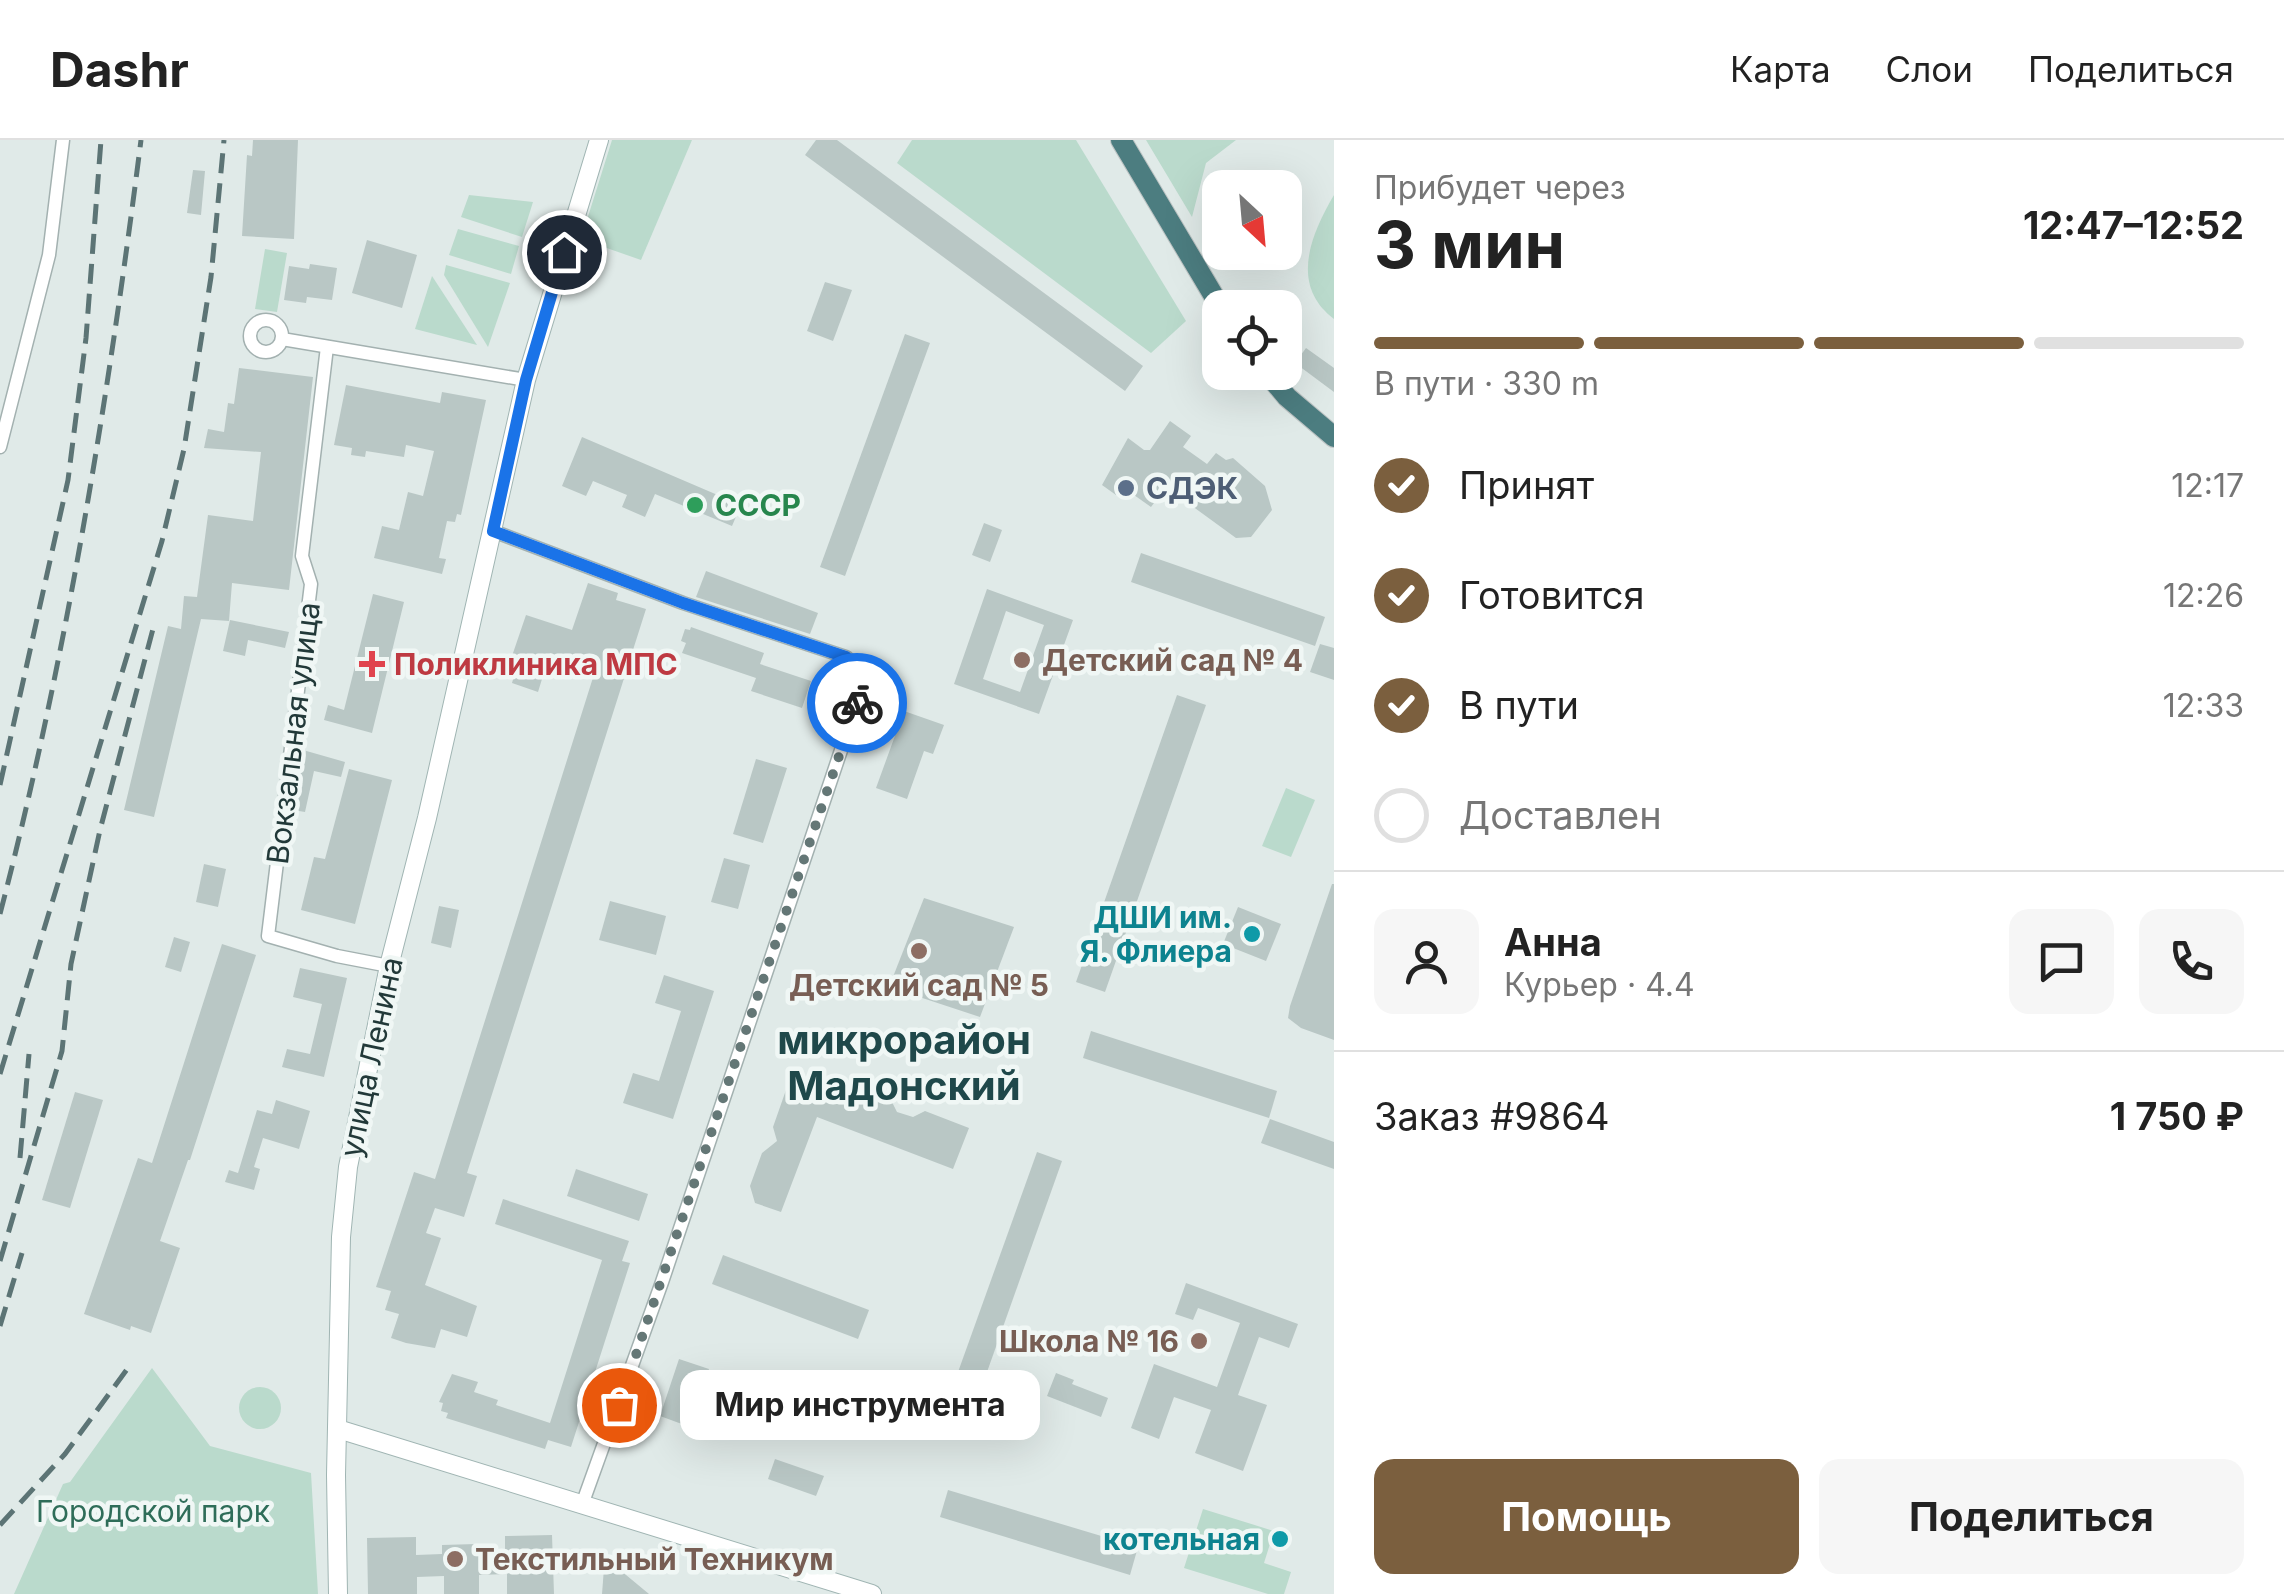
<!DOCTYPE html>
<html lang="ru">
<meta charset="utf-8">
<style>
body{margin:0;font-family:Inter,sans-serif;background:#f6f6f6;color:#222;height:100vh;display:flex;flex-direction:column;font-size:38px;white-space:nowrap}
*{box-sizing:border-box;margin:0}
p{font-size:32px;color:#767676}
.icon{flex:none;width:55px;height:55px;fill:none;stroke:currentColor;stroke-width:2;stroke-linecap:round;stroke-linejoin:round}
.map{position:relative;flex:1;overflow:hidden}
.details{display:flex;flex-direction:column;background:#fff;width:950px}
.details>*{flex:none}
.needle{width:65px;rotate:154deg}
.tools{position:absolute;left:1202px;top:30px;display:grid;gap:20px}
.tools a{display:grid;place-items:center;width:100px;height:100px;border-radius:20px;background:#fff;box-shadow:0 10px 40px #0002;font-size:50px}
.pin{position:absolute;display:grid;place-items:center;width:85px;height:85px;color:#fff;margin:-42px;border:5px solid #fff;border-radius:50%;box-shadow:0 2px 10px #0007}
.courier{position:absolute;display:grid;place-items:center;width:100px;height:100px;margin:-50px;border:8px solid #1a73e8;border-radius:50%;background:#fff;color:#222;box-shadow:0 2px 12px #0007}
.bubble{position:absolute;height:70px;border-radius:20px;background:#fff;box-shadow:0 10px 40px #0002;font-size:32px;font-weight:700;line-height:70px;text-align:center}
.overview em{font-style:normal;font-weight:700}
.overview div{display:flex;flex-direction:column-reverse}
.overview{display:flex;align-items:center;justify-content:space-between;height:170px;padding:0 40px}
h1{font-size:65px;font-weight:700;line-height:75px}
.bar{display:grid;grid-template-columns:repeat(4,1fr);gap:15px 10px;align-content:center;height:120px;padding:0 40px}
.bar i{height:12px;border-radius:8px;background:#e0e0e0}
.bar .selected{background:#7b5f3e}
.bar p{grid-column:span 4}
.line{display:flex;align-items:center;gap:25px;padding:0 40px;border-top:2px solid #e0e0e0}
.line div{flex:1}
.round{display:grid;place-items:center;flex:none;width:105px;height:105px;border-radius:20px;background:#f6f6f6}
ol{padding:0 40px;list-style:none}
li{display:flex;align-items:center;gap:30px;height:110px}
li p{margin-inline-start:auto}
li .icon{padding:10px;border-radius:50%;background:#7b5f3e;color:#fff;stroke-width:4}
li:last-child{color:#767676}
li i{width:55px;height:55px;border:5px solid #e0e0e0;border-radius:50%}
.primary-button{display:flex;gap:20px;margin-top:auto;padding:20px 40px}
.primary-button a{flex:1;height:115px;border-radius:20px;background:#7b5f3e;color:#fff;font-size:40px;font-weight:700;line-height:115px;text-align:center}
.primary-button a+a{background:#f6f6f6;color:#222}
header{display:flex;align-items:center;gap:60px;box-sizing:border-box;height:140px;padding:0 50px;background:#fff;border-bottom:2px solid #e0e0e0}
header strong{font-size:48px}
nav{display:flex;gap:55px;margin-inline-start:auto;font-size:35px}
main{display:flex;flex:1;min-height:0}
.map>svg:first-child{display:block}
.green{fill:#badacc}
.building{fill:#b9c7c5;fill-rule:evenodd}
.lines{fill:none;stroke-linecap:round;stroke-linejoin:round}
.minor-casing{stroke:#a3b1b0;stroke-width:15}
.secondary-casing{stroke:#a0b5b3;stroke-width:20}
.trunk-casing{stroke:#bdc4c4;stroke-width:22}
.minor{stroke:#fff;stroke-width:12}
.secondary{stroke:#fff;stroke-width:18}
.trunk{stroke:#4c7d80;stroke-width:20}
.rail{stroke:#5c7475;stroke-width:5;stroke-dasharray:20 10;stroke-linecap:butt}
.done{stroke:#647776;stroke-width:10;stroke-dasharray:0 18}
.route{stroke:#1a73e8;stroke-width:12}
.service-dot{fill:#5c6f8a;stroke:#f0f7f5;stroke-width:4}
.leisure-dot{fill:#2e9e5b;stroke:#f0f7f5;stroke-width:4}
.education-dot{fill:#8d6e63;stroke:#f0f7f5;stroke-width:4}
.health-dot{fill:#e0444e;stroke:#f0f7f5;stroke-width:4}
.culture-dot{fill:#0f9aa8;stroke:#f0f7f5;stroke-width:4}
.labels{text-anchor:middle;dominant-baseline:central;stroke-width:9;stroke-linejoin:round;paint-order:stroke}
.service-label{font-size:30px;font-weight:bold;fill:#4e5e75;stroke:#f0f7f5;text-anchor:start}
.leisure-label{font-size:30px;font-weight:bold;fill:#27864d;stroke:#f0f7f5;text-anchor:start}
.education-label{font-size:30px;font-weight:bold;fill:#785e54;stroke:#f0f7f5;text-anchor:start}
.health-label{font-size:30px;font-weight:bold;fill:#be3a42;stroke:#f0f7f5;text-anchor:start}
.street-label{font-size:30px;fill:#223939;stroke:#f0f7f5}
.culture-label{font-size:30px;font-weight:bold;fill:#0d838f;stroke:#f0f7f5;text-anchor:end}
.park-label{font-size:30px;fill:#2f6d59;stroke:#f0f7f5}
.district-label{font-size:40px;font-weight:bold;fill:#1f484a;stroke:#f0f7f5}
</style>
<header>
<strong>Dashr</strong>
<nav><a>Карта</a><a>Слои</a><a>Поделиться</a></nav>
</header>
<main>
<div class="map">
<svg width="1334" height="1454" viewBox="0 0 1334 1454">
<rect width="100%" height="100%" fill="#e0eae8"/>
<g class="green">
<path d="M612 0H692L641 120 581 99Z"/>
<path d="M912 0H1076L1186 181 1151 213 897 23Z"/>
<path d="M1146 0H1236L1206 23 1192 77Z"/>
<path d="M469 55 533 62 522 97 461 77Z"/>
<path d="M1334 55V179C1289 145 1311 94 1334 55Z"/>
<path d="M458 89 519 106 511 134 449 115Z"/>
<path d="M265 109 287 113 277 172 255 169Z"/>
<path d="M446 125 510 143 488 207 444 135Z"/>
<path d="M432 136 477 205 415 189Z"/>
<path d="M1286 648 1315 660 1291 717 1262 706Z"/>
<path d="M152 1228 210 1306 311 1333 318 1454H14L63 1344 70 1342Z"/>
<circle cx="260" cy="1268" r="21"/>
<path d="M1203 1369 1274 1391 1264 1423 1291 1432 1284 1454H1268L1184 1428Z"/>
</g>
<g class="building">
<path d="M253 0H298L294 99 242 96 247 15 252 16Z"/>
<path d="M816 0H837L1143 226 1125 251 805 15Z"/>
<path d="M193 30 205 31 201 75 187 73Z"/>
<path d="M367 100 417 115 402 168 352 153Z"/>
<path d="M310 124 337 128 332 160 307 157 306 163 284 160 289 126 309 129Z"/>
<path d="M825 142 852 150 833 201 807 191Z"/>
<path d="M905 194 930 203 845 436 820 427Z"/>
<path d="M1306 208 1334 228V252L1295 223Z"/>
<path d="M239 228 313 237 289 450 232 443 229 481 201 479 154 677 124 670 168 486 181 489 184 456 197 457 208 375 253 381 261 312 204 308 208 289 224 292 228 263 234 264Z"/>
<path d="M346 245 440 263 442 252 486 260 461 375 457 374 455 382 447 381 439 418 446 419 442 434 374 418 382 386 399 390 408 352 423 356 434 311 406 305 404 317 366 311 365 317 351 315 352 308 334 305Z"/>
<path d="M1170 281 1191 296 1183 307 1207 324 1216 313 1226 320 1233 318 1265 346 1272 370 1251 397 1236 398 1166 347 1151 367 1134 355 1132 358 1120 349 1116 355 1102 345 1128 298 1144 310H1150Z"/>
<path d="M582 297 741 365 732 386 655 354 645 377 622 367 627 355 593 341 586 356 562 346Z"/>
<path d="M984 383 1002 390 990 422 972 415Z"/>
<path d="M1141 413 1325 477 1315 506 1131 442Z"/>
<path d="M706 431 818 473 810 494 696 457Z"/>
<path d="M588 443 618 453 616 460 646 469 467 1033 477 1036 464 1077 435 1068 426 1093 441 1098 425 1145 477 1166 467 1197 441 1189 435 1208 406 1203 391 1198 399 1174 385 1170 391 1151 376 1147 414 1032 435 1039 596 528 550 513 538 552 512 543 514 536 498 531 504 514 512 516 526 475 572 490Z"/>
<path d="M987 449 1073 480 1039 574 954 544ZM1006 471 1044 485 1020 552 983 539Z"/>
<path d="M373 454 404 462 372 593 324 580 328 565 344 570Z"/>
<path d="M230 480 289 492 285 508 248 500 245 516 223 511Z"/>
<path d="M691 487 764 513 760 524 811 541 802 568 751 551 756 538 682 513 686 503 681 501 685 489 690 490Z"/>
<path d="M1320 504 1334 508V540L1310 532Z"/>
<path d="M1177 555 1206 565 1105 852 1076 842Z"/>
<path d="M904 571 944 585 933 614 924 611 907 659 876 648Z"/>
<path d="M303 610 345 622 341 637 314 631 305 672 293 670Z"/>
<path d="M756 619 787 628 763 703 733 694Z"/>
<path d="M349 629 392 640 355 784 301 770 314 717 325 719Z"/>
<path d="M724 718 750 725 738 769 711 762Z"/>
<path d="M204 724 226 729 218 767 196 762Z"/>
<path d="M1332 744H1334V900L1301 888 1288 878 1290 866Z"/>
<path d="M924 758 1014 787 980 877 889 847Z"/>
<path d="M610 761 666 776 656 815 599 800Z"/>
<path d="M439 766 459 770 451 808 431 803Z"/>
<path d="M1238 767 1281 784 1266 821 1223 804Z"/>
<path d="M174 797 190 802 181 832 165 827Z"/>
<path d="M222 804 256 815 190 1020H188L160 1101 180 1108 151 1193 131 1186 130 1190 84 1174 138 1018 152 1023Z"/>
<path d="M300 828 347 838 324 937 282 927 287 909 310 914 322 864 293 857Z"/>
<path d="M664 835 714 851 673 979 623 963 633 933 659 941 681 871 655 863Z"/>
<path d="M1091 891 1277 951 1269 978 1083 918Z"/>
<path d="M802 940 811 941 824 953 852 945 891 960 897 972 913 977 925 971 969 988 953 1029 817 977 781 1072 755 1063 750 1046 762 1013 777 1001 773 987 786 950Z"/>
<path d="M75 952 103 960 70 1068 42 1060Z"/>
<path d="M276 960 310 971 299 1009 263 998 254 1027 260 1029 254 1050 225 1042 229 1030 238 1033 257 970 272 974Z"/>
<path d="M1270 979 1334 1002V1029L1261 1003Z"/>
<path d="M1037 1012 1062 1021 965 1294 939 1285Z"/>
<path d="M576 1029 648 1054 639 1081 567 1056Z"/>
<path d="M503 1059 629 1101 622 1121 630 1123 571 1307 548 1300 545 1309 446 1278 448 1273 441 1271 443 1263 439 1262 452 1234 478 1242 474 1252 498 1260 496 1265 550 1283 602 1120 495 1084Z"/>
<path d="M723 1115 869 1170 858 1199 712 1144Z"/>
<path d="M1186 1143 1298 1184 1289 1208 1259 1197 1238 1255 1267 1265 1243 1331 1195 1313 1211 1270 1174 1257 1159 1299 1131 1288 1154 1224 1217 1247 1240 1183 1198 1168 1193 1180 1175 1174Z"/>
<path d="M679 1219 709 1229 690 1287 660 1276Z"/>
<path d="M1056 1233 1074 1240 1072 1244 1108 1258 1101 1277 1047 1256Z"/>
<path d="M775 1319 824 1336 816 1356 768 1339Z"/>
<path d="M948 1350 1138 1407 1130 1435 940 1377Z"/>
<path d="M552 1395 554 1454H507V1434L479 1435V1454H444V1436L417 1437V1454H368L367 1398 416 1397V1415L442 1414V1405L476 1404 477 1414 505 1413V1396Z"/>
<path d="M614 1425 649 1454H602L604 1428Z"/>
</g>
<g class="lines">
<g class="minor-casing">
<g id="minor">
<circle cx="266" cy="196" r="16"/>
<path d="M282 199 526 240"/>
<path d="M327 207 302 416 311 444 268 796 337 816 389 826"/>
<path d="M0 307 49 115 63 0"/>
<path d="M493 391 683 463 846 517 866 536 662 1142 583 1362"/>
</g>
</g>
<g class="secondary-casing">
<g id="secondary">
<path d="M338 1289 872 1454"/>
<path d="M338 1454 336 1335 341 1097 348 1027 389 826 427 678 526 240 599 0"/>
</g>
</g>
<g class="trunk-casing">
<g id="trunk">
<path d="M1121 0 1221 168"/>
<path d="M1266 232 1287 257 1334 297"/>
</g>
</g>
<use href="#minor" class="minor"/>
<use href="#secondary" class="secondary"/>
<use href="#trunk" class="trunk"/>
<g class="rail">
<path d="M0 645 68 340 86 198 101 0"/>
<path d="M0 774C66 520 108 260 141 0"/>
<path d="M0 934 162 401 184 309 211 137 224 0"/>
<path d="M20 1018 29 914"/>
<path d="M0 1121 62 911 71 824 100 690 154 485"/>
<path d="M0 1186 22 1113"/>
<path d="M0 1385 65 1314 128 1228"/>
</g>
</g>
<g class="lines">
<path class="done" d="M619 1265 857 563"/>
<path class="route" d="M564 112 526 240 493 391 683 463 846 517 866 536 857 563"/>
</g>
<circle class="service-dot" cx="1126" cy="348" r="10"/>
<circle class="leisure-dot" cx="695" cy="365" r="10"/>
<g class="education-dot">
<circle cx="1022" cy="520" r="10"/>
<circle cx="919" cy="811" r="10"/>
<circle cx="1199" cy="1201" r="10"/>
<circle cx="455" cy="1419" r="10"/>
</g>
<path class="health-dot" d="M367 509h10v10h10v10h-10v10h-10v-10h-10v-10h10z"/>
<g class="culture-dot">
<circle cx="1252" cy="794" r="10"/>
<circle cx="1280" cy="1399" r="10"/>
</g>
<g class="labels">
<g class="service-label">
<text x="1146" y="348">СДЭК</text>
</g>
<g class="leisure-label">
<text x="715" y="365">СССР</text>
</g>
<g class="education-label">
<text x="1042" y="520">Детский сад № 4</text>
<text x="919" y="845" text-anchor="middle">Детский сад № 5</text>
<text x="1179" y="1201" text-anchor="end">Школа № 16</text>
<text x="475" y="1419">Текстильный Техникум</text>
</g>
<g class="health-label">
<text x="394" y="524">Поликлиника МПС</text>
</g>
<g class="street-label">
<text transform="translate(293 593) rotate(-83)">Вокзальная улица</text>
<text transform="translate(371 917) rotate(-78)">улица Ленина</text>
</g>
<g class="culture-label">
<text x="1232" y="777">ДШИ им.<tspan x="1232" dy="34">Я. Флиера</tspan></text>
<text x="1260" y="1399">котельная</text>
</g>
<g class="park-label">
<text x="153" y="1371">Городской парк</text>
</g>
<g class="district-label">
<text x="904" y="899">микрорайон<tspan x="904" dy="46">Мадонский</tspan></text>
</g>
</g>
</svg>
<div class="tools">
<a><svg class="needle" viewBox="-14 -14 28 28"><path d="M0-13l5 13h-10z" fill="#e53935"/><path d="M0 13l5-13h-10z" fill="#767676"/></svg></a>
<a><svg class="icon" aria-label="locate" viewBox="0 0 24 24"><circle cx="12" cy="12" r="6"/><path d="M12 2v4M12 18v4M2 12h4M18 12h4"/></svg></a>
</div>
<div class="pin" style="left:619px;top:1265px;background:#ea580c"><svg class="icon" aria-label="bag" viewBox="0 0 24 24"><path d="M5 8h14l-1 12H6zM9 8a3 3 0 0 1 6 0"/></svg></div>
<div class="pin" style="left:564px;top:112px;background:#1f2937"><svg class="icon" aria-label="home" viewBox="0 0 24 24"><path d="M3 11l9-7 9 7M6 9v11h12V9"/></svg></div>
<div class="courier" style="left:857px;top:563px"><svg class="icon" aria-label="bike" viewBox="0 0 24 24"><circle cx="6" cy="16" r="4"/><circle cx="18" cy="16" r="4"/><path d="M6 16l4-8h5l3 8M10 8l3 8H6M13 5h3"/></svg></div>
<div class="bubble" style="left:680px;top:1230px;width:360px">Мир инструмента</div>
</div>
<section class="details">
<div class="overview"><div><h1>3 мин</h1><p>Прибудет через</p></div><em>12:47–12:52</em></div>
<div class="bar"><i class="selected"></i><i class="selected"></i><i class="selected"></i><i></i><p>В пути · 330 m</p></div>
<ol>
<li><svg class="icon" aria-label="check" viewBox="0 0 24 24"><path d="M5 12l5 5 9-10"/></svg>Принят<p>12:17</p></li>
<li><svg class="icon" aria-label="check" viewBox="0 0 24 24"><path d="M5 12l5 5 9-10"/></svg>Готовится<p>12:26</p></li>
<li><svg class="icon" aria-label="check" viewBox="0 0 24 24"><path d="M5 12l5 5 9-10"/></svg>В пути<p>12:33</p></li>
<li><i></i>Доставлен</li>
</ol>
<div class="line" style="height:180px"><a class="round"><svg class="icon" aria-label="person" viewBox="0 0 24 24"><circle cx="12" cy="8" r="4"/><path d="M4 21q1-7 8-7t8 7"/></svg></a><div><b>Анна</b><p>Курьер · 4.4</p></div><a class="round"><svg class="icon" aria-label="chat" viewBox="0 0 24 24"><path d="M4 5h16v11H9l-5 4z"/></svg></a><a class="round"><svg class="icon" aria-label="phone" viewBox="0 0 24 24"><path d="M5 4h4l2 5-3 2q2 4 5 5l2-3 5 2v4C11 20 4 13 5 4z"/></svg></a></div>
<div class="line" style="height:130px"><div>Заказ #9864</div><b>1 750 ₽</b></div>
<div class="primary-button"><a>Помощь</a><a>Поделиться</a></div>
</section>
</main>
